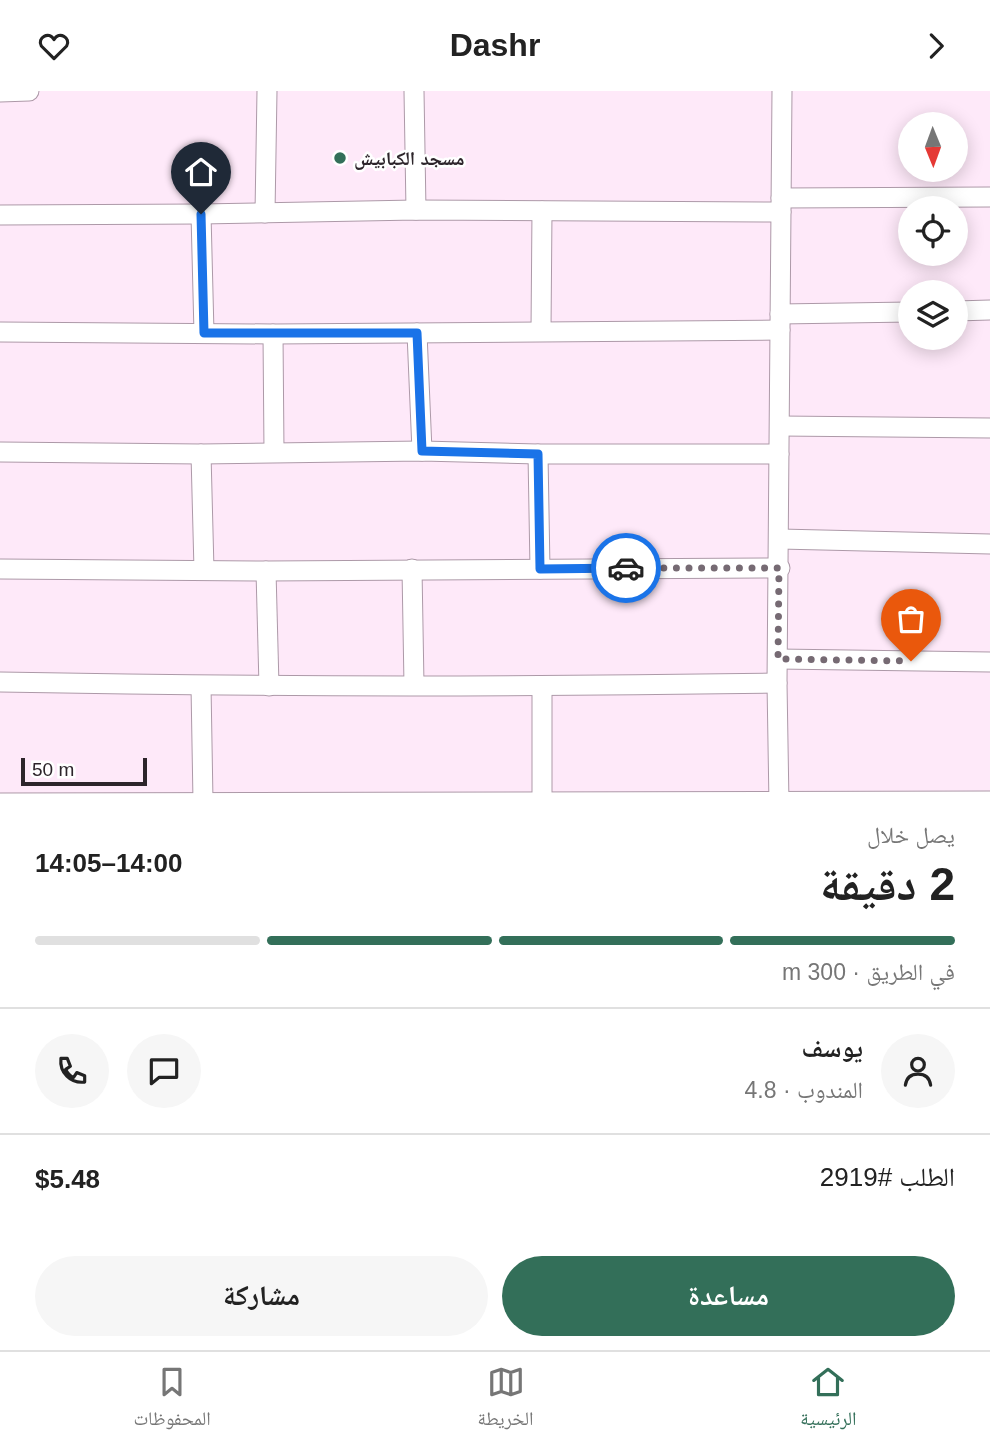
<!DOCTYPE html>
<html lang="ar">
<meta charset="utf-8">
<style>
body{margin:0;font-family:Helvetica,"Noto Naskh Arabic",sans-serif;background:#f6f6f6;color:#222;direction:rtl;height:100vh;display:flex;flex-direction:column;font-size:26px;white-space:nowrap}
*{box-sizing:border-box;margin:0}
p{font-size:23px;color:#767676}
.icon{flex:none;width:38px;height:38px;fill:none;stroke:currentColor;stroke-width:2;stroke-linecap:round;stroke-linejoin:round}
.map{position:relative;height:713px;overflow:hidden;direction:ltr}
.side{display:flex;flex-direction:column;background:#fff;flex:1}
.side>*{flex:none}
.needle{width:46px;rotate:179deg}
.tools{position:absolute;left:898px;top:21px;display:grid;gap:14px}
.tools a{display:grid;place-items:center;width:70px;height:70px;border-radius:50%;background:#fff;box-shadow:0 4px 18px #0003;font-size:35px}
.scale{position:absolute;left:21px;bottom:18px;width:126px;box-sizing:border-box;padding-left:7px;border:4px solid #2d252b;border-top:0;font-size:19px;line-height:24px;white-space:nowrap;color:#2d252b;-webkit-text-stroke:5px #fff;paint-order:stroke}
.pin{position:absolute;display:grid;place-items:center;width:60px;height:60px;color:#fff;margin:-72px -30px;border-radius:50% 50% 50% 0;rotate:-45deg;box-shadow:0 0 7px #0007}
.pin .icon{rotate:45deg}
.courier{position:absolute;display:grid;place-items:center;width:70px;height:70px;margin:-35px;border:5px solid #1a73e8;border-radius:50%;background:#fff;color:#222;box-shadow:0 2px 9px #0007}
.summary em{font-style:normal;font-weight:800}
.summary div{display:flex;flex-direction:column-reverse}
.summary{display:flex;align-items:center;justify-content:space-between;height:119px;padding:0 35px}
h1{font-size:46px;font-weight:800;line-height:52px}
.bar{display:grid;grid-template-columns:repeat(4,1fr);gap:10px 7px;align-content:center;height:84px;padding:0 35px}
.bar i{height:9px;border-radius:5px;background:#e0e0e0}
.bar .selected{background:#336f59}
.bar p{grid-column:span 4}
.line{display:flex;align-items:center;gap:18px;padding:0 35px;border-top:2px solid #e0e0e0}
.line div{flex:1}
.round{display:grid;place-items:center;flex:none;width:74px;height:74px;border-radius:37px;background:#f6f6f6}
.primary-button{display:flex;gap:14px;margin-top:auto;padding:14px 35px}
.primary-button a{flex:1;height:80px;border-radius:42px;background:#336f59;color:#fff;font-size:28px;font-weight:800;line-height:80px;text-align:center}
.primary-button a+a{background:#f6f6f6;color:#222}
header{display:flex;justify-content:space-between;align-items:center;height:91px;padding:0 35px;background:#fff;font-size:32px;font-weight:800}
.tab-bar{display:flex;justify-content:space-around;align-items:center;height:98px;border-top:2px solid #e0e0e0;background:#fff;font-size:19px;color:#767676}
.tab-bar a{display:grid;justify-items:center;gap:4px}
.tab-bar .selected{color:#336f59}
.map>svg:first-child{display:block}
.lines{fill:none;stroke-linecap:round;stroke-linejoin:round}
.minor-casing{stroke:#ad99a8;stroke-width:21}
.minor{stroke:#fff;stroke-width:19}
.done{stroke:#766a73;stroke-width:7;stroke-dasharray:0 12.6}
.route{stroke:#1a73e8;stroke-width:9}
.poi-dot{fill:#336f59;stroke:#fff;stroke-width:2.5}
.labels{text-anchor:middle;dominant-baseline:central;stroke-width:5;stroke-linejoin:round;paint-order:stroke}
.poi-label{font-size:19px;font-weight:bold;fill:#2d252b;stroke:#fff;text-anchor:start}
</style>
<header><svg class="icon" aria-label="forward" viewBox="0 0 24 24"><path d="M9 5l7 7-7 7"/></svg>Dashr<svg class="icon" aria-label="heart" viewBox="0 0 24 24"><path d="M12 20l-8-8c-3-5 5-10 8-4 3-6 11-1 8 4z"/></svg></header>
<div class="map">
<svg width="990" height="713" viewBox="0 0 990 713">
<rect width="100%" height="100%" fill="#fee9f9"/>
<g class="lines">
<g class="minor-casing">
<g id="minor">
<path d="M414 0 416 119"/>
<path d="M0 1 29 0"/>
<path d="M781 107 990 106"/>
<path d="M265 122 267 0"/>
<path d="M201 123 204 242"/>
<path d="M0 124 201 123 416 119 781 121"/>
<path d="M956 220 990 219"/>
<path d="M780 223 910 221"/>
<path d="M541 240 542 120"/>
<path d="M0 241 273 243 780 239"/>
<path d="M417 242 422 360"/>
<path d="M273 243 274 361"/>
<path d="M780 335 990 337"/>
<path d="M0 361 201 363 422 360 538 363H779"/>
<path d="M201 363 204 479"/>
<path d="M538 363 540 478"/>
<path d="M780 448 990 453"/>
<path d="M0 478 266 480 780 477"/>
<path d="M412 478 414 594"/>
<path d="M266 480 269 595"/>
<path d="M778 568 990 571"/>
<path d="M0 591C259 596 518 596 777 592"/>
<path d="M201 595 203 710"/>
<path d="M542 595V710"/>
<path d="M0 712 990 710"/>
<path d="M779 713 777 592 782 0"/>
</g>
</g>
<use href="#minor" class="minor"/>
</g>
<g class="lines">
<path class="done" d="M626 477H779L778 568 911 570"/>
<path class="route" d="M201 123 204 242H417L422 360 538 363 540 478 626 477"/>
</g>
<circle class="poi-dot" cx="340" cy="67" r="7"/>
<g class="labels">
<g class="poi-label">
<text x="354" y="67">مسجد الكبابيش</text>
</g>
</g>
</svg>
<div class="tools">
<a><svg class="needle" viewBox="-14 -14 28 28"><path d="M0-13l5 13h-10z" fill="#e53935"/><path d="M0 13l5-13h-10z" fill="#767676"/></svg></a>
<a><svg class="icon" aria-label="locate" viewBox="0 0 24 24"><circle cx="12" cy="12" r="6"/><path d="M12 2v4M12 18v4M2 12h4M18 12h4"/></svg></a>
<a><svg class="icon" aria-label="layers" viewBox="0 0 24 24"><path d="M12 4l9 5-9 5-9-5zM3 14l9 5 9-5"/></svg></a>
</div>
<div class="scale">50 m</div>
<div class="pin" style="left:911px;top:570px;background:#ea580c"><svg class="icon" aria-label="bag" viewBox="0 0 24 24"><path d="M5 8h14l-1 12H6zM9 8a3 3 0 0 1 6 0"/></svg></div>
<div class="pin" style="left:201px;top:123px;background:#1f2937"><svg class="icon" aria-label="home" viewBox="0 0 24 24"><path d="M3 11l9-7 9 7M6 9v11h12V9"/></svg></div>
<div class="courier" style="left:626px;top:477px"><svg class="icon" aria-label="car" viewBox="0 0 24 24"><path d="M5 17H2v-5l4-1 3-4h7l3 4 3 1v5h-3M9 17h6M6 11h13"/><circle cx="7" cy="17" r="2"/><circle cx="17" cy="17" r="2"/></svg></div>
</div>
<section class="side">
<div class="summary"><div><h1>2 دقيقة</h1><p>يصل خلال</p></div><em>14:00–14:05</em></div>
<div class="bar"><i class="selected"></i><i class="selected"></i><i class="selected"></i><i></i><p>في الطريق · 300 m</p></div>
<div class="line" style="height:126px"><a class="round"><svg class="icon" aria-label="person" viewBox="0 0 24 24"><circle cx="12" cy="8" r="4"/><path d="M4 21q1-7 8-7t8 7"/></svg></a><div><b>يوسف</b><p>المندوب · 4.8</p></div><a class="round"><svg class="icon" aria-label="chat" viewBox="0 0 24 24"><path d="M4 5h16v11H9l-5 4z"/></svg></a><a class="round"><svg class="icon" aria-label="phone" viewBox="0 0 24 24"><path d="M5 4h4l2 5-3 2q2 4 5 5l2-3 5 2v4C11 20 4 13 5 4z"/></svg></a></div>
<div class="line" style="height:91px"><div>الطلب #2919</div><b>$5.48</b></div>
<div class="primary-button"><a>مساعدة</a><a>مشاركة</a></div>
</section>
<nav class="tab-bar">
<a class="selected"><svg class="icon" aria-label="home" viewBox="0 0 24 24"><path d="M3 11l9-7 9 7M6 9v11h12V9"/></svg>الرئيسية</a>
<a><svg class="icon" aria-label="map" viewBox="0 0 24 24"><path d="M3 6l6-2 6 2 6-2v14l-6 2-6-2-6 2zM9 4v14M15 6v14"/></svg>الخريطة</a>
<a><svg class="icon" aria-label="saved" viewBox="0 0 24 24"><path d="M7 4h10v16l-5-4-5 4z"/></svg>المحفوظات</a>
</nav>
